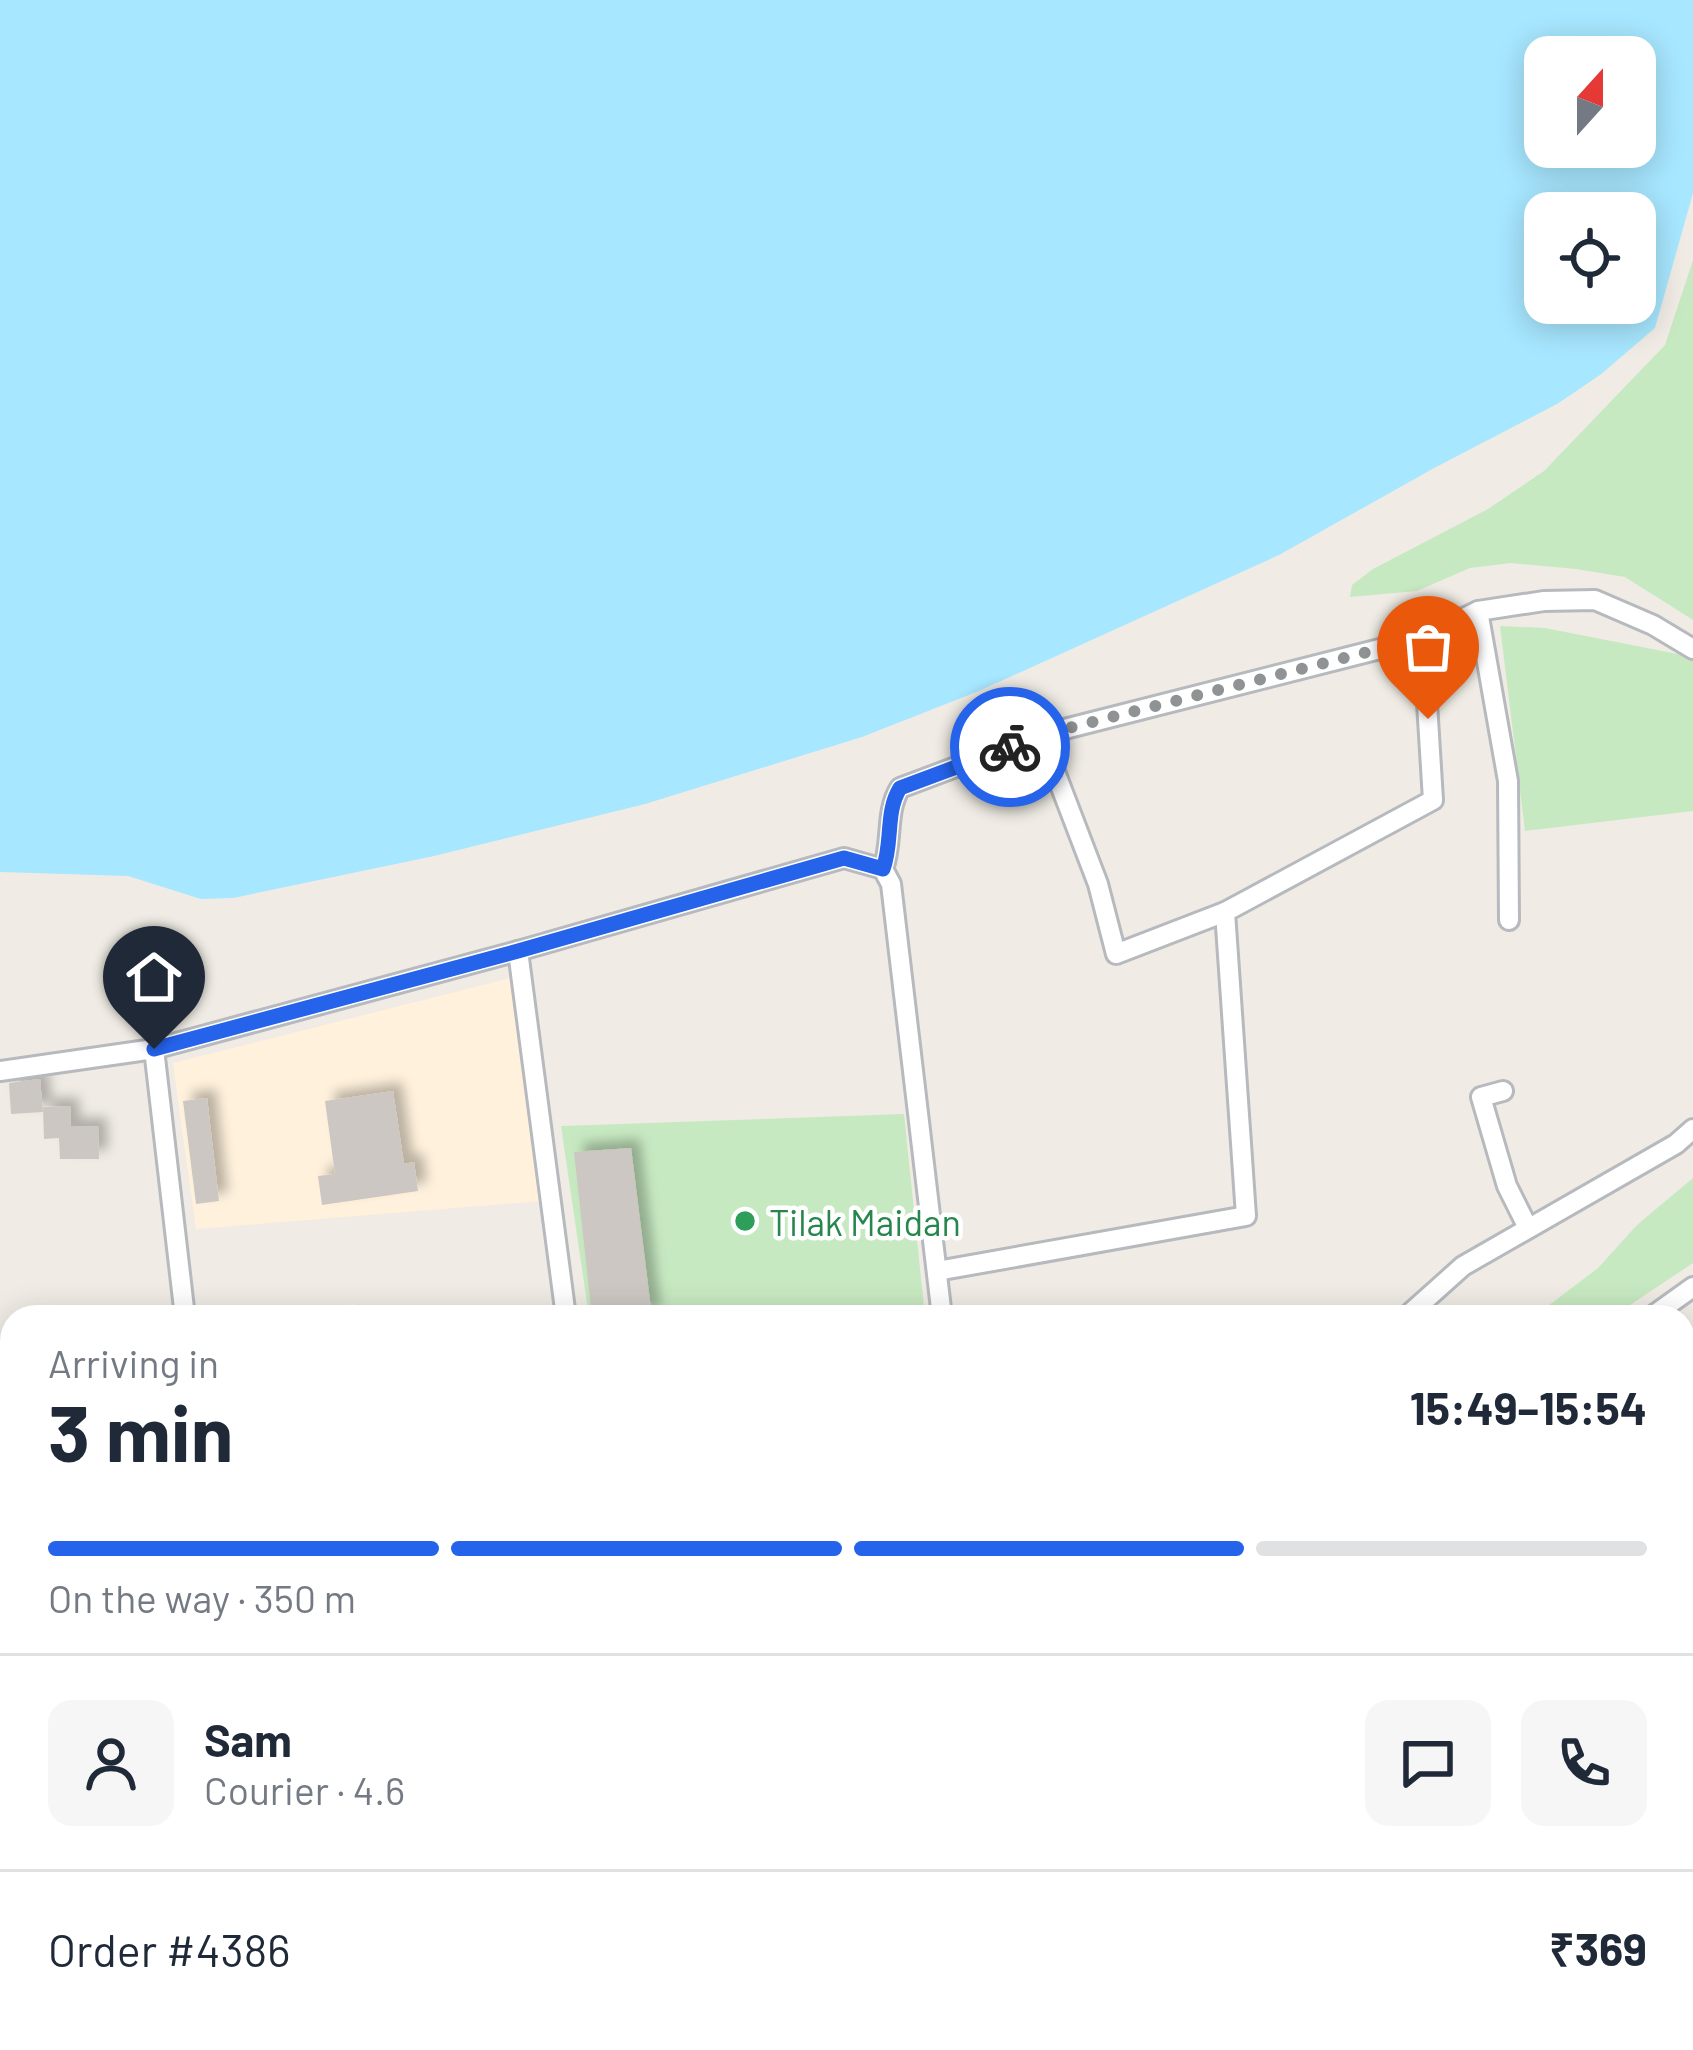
<!DOCTYPE html>
<meta charset="utf-8">
<style>
body{margin:0;font-family:Barlow,sans-serif;background:#f6f6f7;color:#1f2937;height:100vh;display:flex;flex-direction:column;font-size:45px;white-space:nowrap}
*{box-sizing:border-box;margin:0}
p{font-size:39px;color:#747a83}
.icon{flex:none;width:66px;height:66px;fill:none;stroke:currentColor;stroke-width:2;stroke-linecap:round;stroke-linejoin:round}
.map{position:relative;flex:1;overflow:hidden}
.panel{position:absolute;left:0px;top:1305px;width:1695px;height:747px;display:flex;flex-direction:column;background:#fff;border-radius:36px 36px 0 0;box-shadow:0 6px 30px #0003}
.panel>*{flex:none}
.needle{width:78px;rotate:21deg}
.controls{position:absolute;left:1524px;top:36px;display:grid;gap:24px}
.controls a{display:grid;place-items:center;width:132px;height:132px;border-radius:24px;background:#fff;box-shadow:0 6px 30px #0003;font-size:60px}
.pin{position:absolute;display:grid;place-items:center;width:102px;height:102px;color:#fff;margin:-123px -51px;border-radius:50% 50% 50% 0;rotate:-45deg;box-shadow:0 0 12px #0007}
.pin .icon{rotate:45deg}
.courier{position:absolute;display:grid;place-items:center;width:120px;height:120px;margin:-60px;border:9px solid #2563eb;border-radius:50%;background:#fff;color:#222;box-shadow:0 3px 15px #0007}
.overview em{font-style:normal;font-weight:700}
.overview div{display:flex;flex-direction:column-reverse}
.overview{display:flex;align-items:center;justify-content:space-between;height:204px;padding:0 48px}
h1{font-size:78px;font-weight:700;line-height:90px}
.bar{display:grid;grid-template-columns:repeat(4,1fr);gap:18px 12px;align-content:center;height:144px;padding:0 48px}
.bar i{height:15px;border-radius:9px;background:#e0e1e3}
.bar .selected{background:#2563eb}
.bar p{grid-column:span 4}
.line{display:flex;align-items:center;gap:30px;padding:0 48px;border-top:3px solid #e0e1e3}
.line div{flex:1}
.round{display:grid;place-items:center;flex:none;width:126px;height:126px;border-radius:24px;background:#f6f6f7}
.map>svg:first-child{display:block}
.commercial{fill:#fff1dc}
.green{fill:#c7e9c1}
.water{fill:#a7e7ff;fill-rule:evenodd}
.building{fill:#ccc7c2;filter:url(#shadow)}
.lines{fill:none;stroke-linecap:round;stroke-linejoin:round}
.minor-casing{stroke:#b6b9bd;stroke-width:24}
.major-casing{stroke:#fbb154;stroke-width:30}
.minor{stroke:#fff;stroke-width:18}
.major{stroke:#ffe4ac;stroke-width:24}
.done{stroke:#909393;stroke-width:12;stroke-dasharray:0 21.6}
.route{stroke:#2563eb;stroke-width:15}
.leisure-dot{fill:#2e9e5b;stroke:#fff;stroke-width:4.5}
.labels{text-anchor:middle;dominant-baseline:central;stroke-width:9;stroke-linejoin:round;paint-order:stroke}
.leisure-label{font-size:36px;fill:#27864d;stroke:#fff;text-anchor:start}
</style>
<div class="map">
<svg width="1693" height="2050" viewBox="0 0 1693 2050">
<defs>
<filter id="shadow"><feDropShadow dx="9" dy="-9" stdDeviation="6" flood-color="#0004"/></filter>
</defs>
<rect width="100%" height="100%" fill="#f0ece5"/>
<g class="commercial">
<path d="M511 978 542 1201 196 1229 173 1063Z"/>
<path d="M355 1304 357 1317H251Z"/>
<path d="M0 1389 12 1393V1522H0Z"/>
<path d="M0 1583 8 1760H0Z"/>
<rect x="64" y="2040" width="1106" height="10"/>
<path d="M1194 2040H1297L1354 2050H1195Z"/>
</g>
<g class="green">
<path d="M1693 260V620L1625 577 1576 569 1511 563 1470 568 1417 591 1350 597 1352 585 1373 569 1488 509 1544 471 1665 345Z"/>
<path d="M1500 626 1545 628 1693 657V811L1525 831Z"/>
<path d="M904 1114 925 1317H589L561 1126Z"/>
<path d="M1693 1178V1263L1612 1317H1527L1548 1306 1598 1268 1637 1225Z"/>
<path d="M1693 1722V1807L1683 1810V1726Z"/>
<rect x="0" y="1791" width="12" height="172"/>
<path d="M0 2020H12V2040H64V2050H0Z"/>
</g>
<path class="water" d="M0 0H1693V193L1655 328 1600 375 1557 404 1436 467 1279 555 979 691 862 737 645 804 434 856 233 898 201 899 128 876 0 872ZM1545 57H1635V147H1545ZM1545 213H1635V303H1545Z"/>
<g class="building">
<path d="M40 1079 43 1112 11 1114 9 1083Z"/>
<path d="M393 1091 404 1164 414 1162 418 1191 322 1205 318 1176 335 1174 325 1101Z"/>
<path d="M207 1098 219 1201 196 1204 183 1101Z"/>
<path d="M70 1106 71 1127 98 1126 99 1159H60L59 1138 44 1139 43 1107Z"/>
<path d="M631 1148 652 1317H592L574 1152Z"/>
</g>
<g class="lines">
<g class="minor-casing">
<g id="minor">
<path d="M1478 611 1508 781 1509 920"/>
<path d="M1041 735 1098 884 1116 954 1225 912"/>
<path d="M518 951 566 1317"/>
<path d="M154 1049 185 1317"/>
<path d="M0 1071 154 1049 518 951 844 858 883 869"/>
<path d="M1503 1091 1481 1097 1507 1186 1528 1228"/>
<path d="M937 1271 1246 1216 1225 912 1433 800 1423 638"/>
<path d="M942 1317 891 884 883 869C893 843 885 812 900 788L1041 735 1423 638 1478 611 1544 601 1595 600 1653 625 1693 649"/>
<path d="M1406 1317 1463 1266 1676 1144 1693 1129"/>
<path d="M1651 1317 1693 1287"/>
<path d="M1683 1408 1693 1429"/>
<path d="M0 1781H12"/>
<path d="M0 1983H12"/>
<path d="M0 2006H12"/>
<path d="M1480 2050 1482 2040"/>
<path d="M1686 2050 1693 2024"/>
</g>
</g>
<g class="major-casing">
<g id="major">
<path d="M0 1540 12 1539"/>
<path d="M0 1565H12"/>
<path d="M1176 2040V2050"/>
<path d="M1396 2040 1452 2050"/>
</g>
</g>
<use href="#minor" class="minor"/>
<use href="#major" class="major"/>
</g>
<g class="lines">
<path class="done" d="M1010 747 1041 735 1423 638 1428 719"/>
<path class="route" d="M154 1049 518 951 844 858 883 869C893 843 885 812 900 788L1010 747"/>
</g>
<circle class="leisure-dot" cx="745" cy="1221" r="12"/>
<g class="labels">
<g class="leisure-label">
<text x="769" y="1221">Tilak Maidan</text>
</g>
</g>
</svg>
<div class="controls">
<a><svg class="needle" viewBox="-14 -14 28 28"><path d="M0-13l5 13h-10z" fill="#e53935"/><path d="M0 13l5-13h-10z" fill="#747a83"/></svg></a>
<a><svg class="icon" aria-label="locate" viewBox="0 0 24 24"><circle cx="12" cy="12" r="6"/><path d="M12 2v4M12 18v4M2 12h4M18 12h4"/></svg></a>
</div>
<div class="pin" style="left:1428px;top:719px;background:#ea580c"><svg class="icon" aria-label="bag" viewBox="0 0 24 24"><path d="M5 8h14l-1 12H6zM9 8a3 3 0 0 1 6 0"/></svg></div>
<div class="pin" style="left:154px;top:1049px;background:#1f2937"><svg class="icon" aria-label="home" viewBox="0 0 24 24"><path d="M3 11l9-7 9 7M6 9v11h12V9"/></svg></div>
<div class="courier" style="left:1010px;top:747px"><svg class="icon" aria-label="bike" viewBox="0 0 24 24"><circle cx="6" cy="16" r="4"/><circle cx="18" cy="16" r="4"/><path d="M6 16l4-8h5l3 8M10 8l3 8H6M13 5h3"/></svg></div>
<section class="panel">
<div class="overview"><div><h1>3 min</h1><p>Arriving in</p></div><em>15:49–15:54</em></div>
<div class="bar"><i class="selected"></i><i class="selected"></i><i class="selected"></i><i></i><p>On the way · 350 m</p></div>
<div class="line" style="height:216px"><a class="round"><svg class="icon" aria-label="person" viewBox="0 0 24 24"><circle cx="12" cy="8" r="4"/><path d="M4 21q1-7 8-7t8 7"/></svg></a><div><b>Sam</b><p>Courier · 4.6</p></div><a class="round"><svg class="icon" aria-label="chat" viewBox="0 0 24 24"><path d="M4 5h16v11H9l-5 4z"/></svg></a><a class="round"><svg class="icon" aria-label="phone" viewBox="0 0 24 24"><path d="M5 4h4l2 5-3 2q2 4 5 5l2-3 5 2v4C11 20 4 13 5 4z"/></svg></a></div>
<div class="line" style="height:156px"><div>Order #4386</div><b>₹369</b></div>
</section>
</div>
